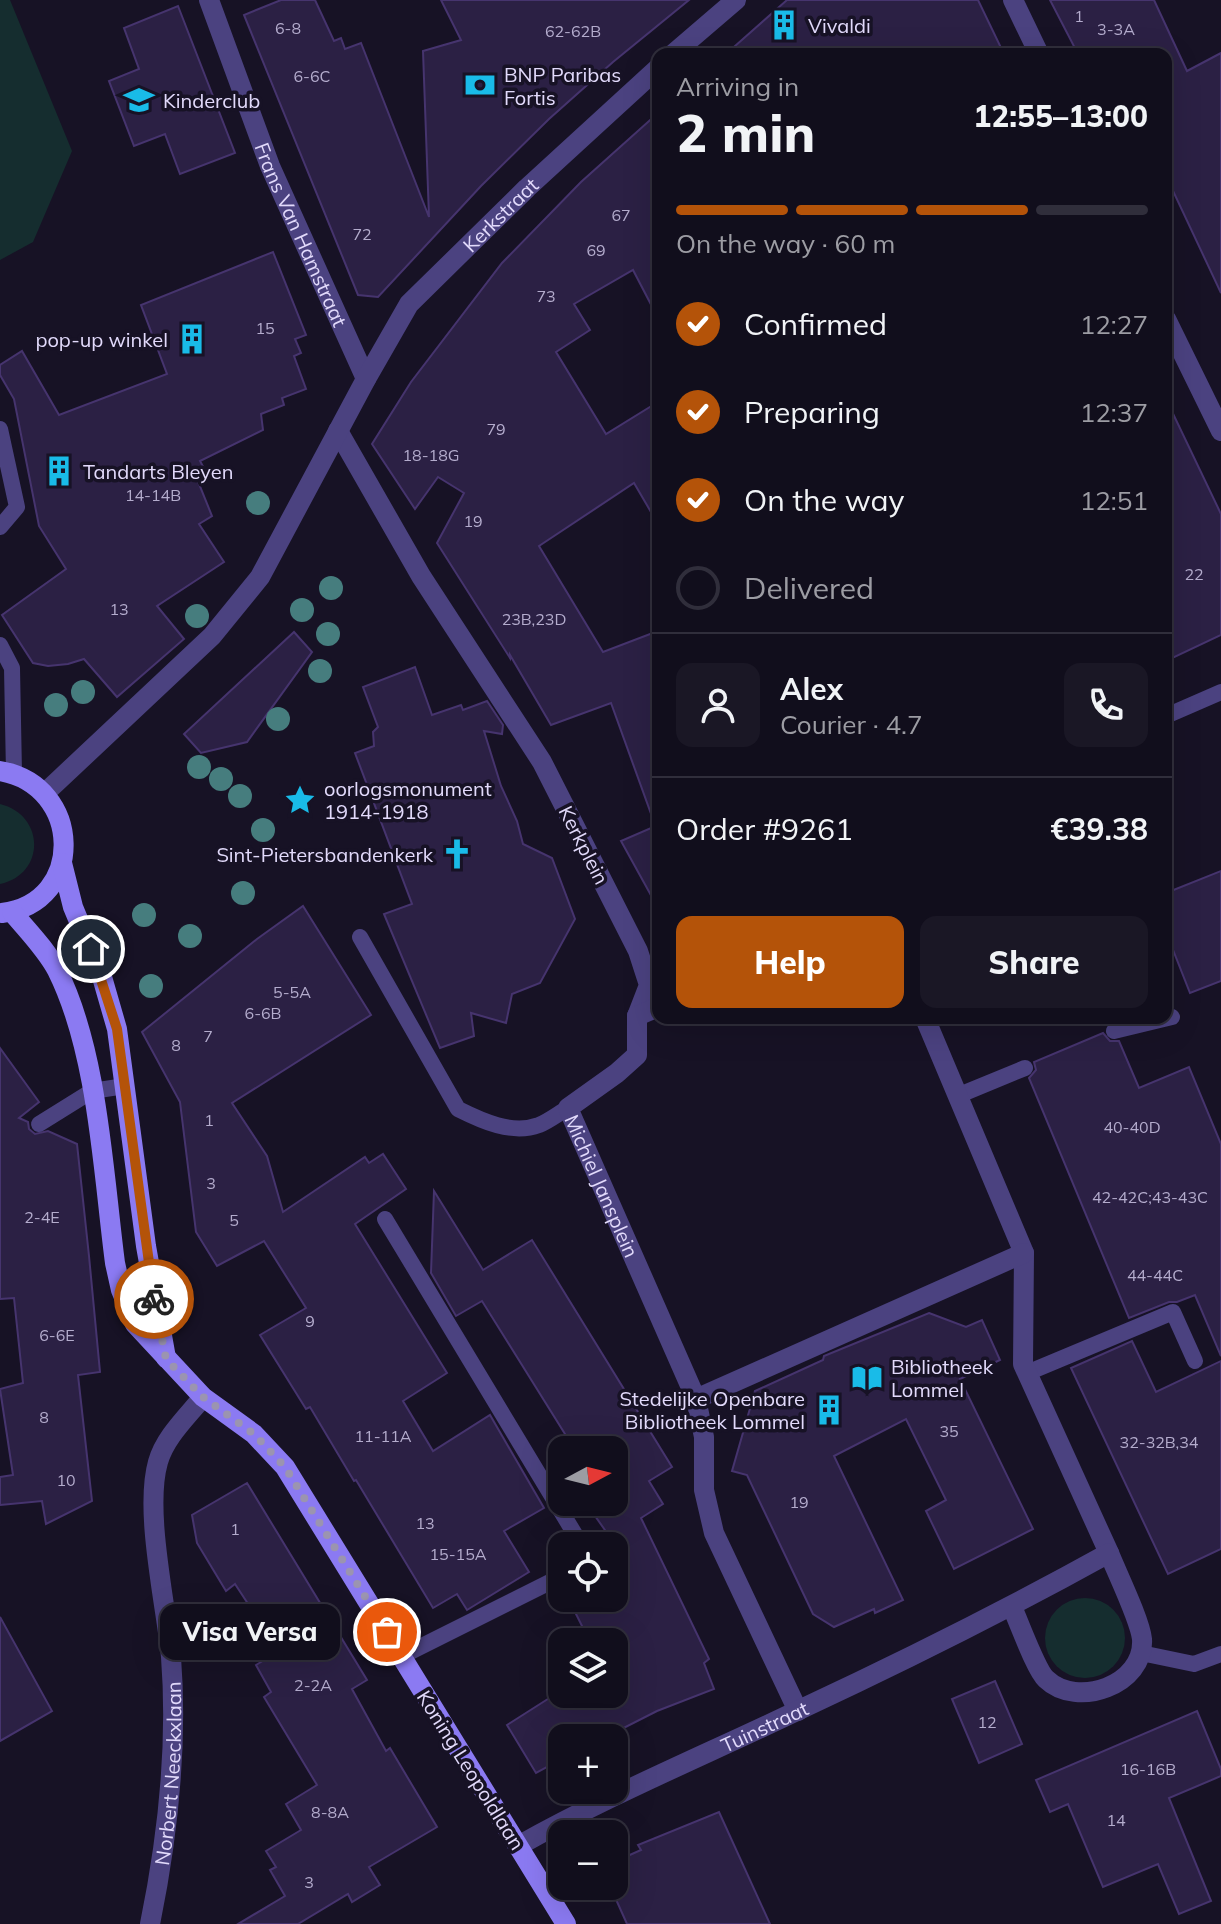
<!DOCTYPE html>
<meta charset="utf-8">
<style>
body{margin:0;font-family:Mulish,sans-serif;background:#1a1725;color:#f1f3f6;height:100vh;display:flex;flex-direction:column;font-size:30px;white-space:nowrap}
*{box-sizing:border-box;margin:0}
p{font-size:26px;color:#9c9ca3}
.icon{flex:none;width:44px;height:44px;fill:none;stroke:currentColor;stroke-width:2;stroke-linecap:round;stroke-linejoin:round}
.map{position:relative;flex:1;overflow:hidden}
.drawer{position:absolute;left:652px;top:48px;width:520px;height:976px;display:flex;flex-direction:column;background:#110e1c;border-radius:16px;box-shadow:0 8px 32px #0002,0 0 0 2px #302e3b}
.drawer>*{flex:none}
.needle{width:52px;rotate:83deg}
.tools{position:absolute;left:548px;top:1436px;display:grid;gap:16px}
.tools a{display:grid;place-items:center;width:80px;height:80px;border-radius:16px;background:#110e1c;box-shadow:0 8px 32px #0002,0 0 0 2px #302e3b;font-size:40px}
.pin{position:absolute;display:grid;place-items:center;width:68px;height:68px;color:#fff;margin:-34px;border:4px solid #fff;border-radius:50%;box-shadow:0 2px 8px #0007}
.courier{position:absolute;display:grid;place-items:center;width:80px;height:80px;margin:-40px;border:6px solid #b45309;border-radius:50%;background:#fff;color:#222;box-shadow:0 2px 10px #0007}
.bubble{position:absolute;height:56px;border-radius:16px;background:#110e1c;box-shadow:0 8px 32px #0002,0 0 0 2px #302e3b;font-size:26px;font-weight:800;line-height:56px;text-align:center}
.summary em{font-style:normal;font-weight:800}
.summary div{display:flex;flex-direction:column-reverse}
.summary{display:flex;align-items:center;justify-content:space-between;height:136px;padding:0 24px}
h1{font-size:52px;font-weight:800;line-height:60px}
.bar{display:grid;grid-template-columns:repeat(4,1fr);gap:12px 8px;align-content:center;height:96px;padding:0 24px}
.bar i{height:10px;border-radius:6px;background:#302e3b}
.bar .on{background:#b45309}
.bar p{grid-column:span 4}
.line{display:flex;align-items:center;gap:20px;padding:0 24px;border-top:2px solid #302e3b}
.line div{flex:1}
.round{display:grid;place-items:center;flex:none;width:84px;height:84px;border-radius:16px;background:#1a1725}
ol{padding:0 24px;list-style:none}
li{display:flex;align-items:center;gap:24px;height:88px}
li p{margin-inline-start:auto}
li .icon{padding:8px;border-radius:50%;background:#b45309;color:#fff;stroke-width:4}
li:last-child{color:#9c9ca3}
li i{width:44px;height:44px;border:4px solid #302e3b;border-radius:50%}
.cta{display:flex;gap:16px;margin-top:auto;padding:16px 24px}
.cta a{flex:1;height:92px;border-radius:16px;background:#b45309;color:#fff;font-size:32px;font-weight:800;line-height:92px;text-align:center}
.cta a+a{background:#1a1725;color:#f1f3f6}
.map>svg:first-child{display:block}
.green{fill:#152d2f}
.building{fill:#2b2044;stroke:#46346e;stroke-width:2}
.lines{fill:none;stroke-linecap:round;stroke-linejoin:round}
.service{stroke:#4b4280;stroke-width:16}
.minor{stroke:#4b4280;stroke-width:20}
.secondary{stroke:#8b7af2;stroke-width:20}
.tree{fill:#467d7e}
.done{stroke:#9b94b0;stroke-width:8;stroke-dasharray:0 14.4}
.route{stroke:#b45309;stroke-width:10}
.labels{text-anchor:middle;dominant-baseline:central;stroke-width:7;stroke-linejoin:round;paint-order:stroke}
.number-label{font-size:16px;fill:#b4accd}
.poi-label{font-size:20px;fill:#e2dafb;stroke:#171225;text-anchor:start}
.street-label{font-size:20px;fill:#e2dafb;stroke:#171225}
</style>
<div class="map">
<svg width="1221" height="1924" viewBox="0 0 1221 1924">
<rect width="100%" height="100%" fill="#171225"/>
<g class="green">
<path d="M0 0H10L72 151 33 242 0 260Z"/>
<path d="M0 804C45 815 46 874 0 884Z"/>
<circle cx="1085" cy="1638" r="40"/>
</g>
<g class="building">
<path d="M281 0H315L334 41 341 38 345 49 361 43 429 217 423 51 461 40 441 0H689L613 62 549 119 481 186 378 297 358 295 244 15Z"/>
<path d="M787 0H978L1004 54H726Z"/>
<path d="M1050 0H1154L1187 71 1221 53V293L1166 176V54H1078Z"/>
<path d="M178 6 235 153 180 174 165 134 134 146 109 81 139 69 124 28Z"/>
<path d="M658 113V318L633 270 574 304 590 330 556 352 606 434 658 402V524L634 483 539 546 603 652 658 631V821L654 822 611 703 551 725 510 655V658L437 543 464 493 438 477 415 509 372 444 411 382 502 263 581 182Z"/>
<path d="M273 252 306 335 295 339 301 353 294 356 306 389 282 398 284 405 261 414 263 430 200 461 205 470 195 474 212 516 199 524 224 562 157 606 184 639 117 697 84 659 68 664 48 666 33 663 2 615 66 569 39 526 14 399 0 375V365L22 351 59 415 167 374 141 305Z"/>
<path d="M1166 399 1221 514V635L1166 661Z"/>
<path d="M294 632 312 652 247 742 201 753 184 734Z"/>
<path d="M415 667 432 715 461 705 463 710 487 701 503 725 502 734 484 731 501 786 517 821 523 844 552 858 575 919 540 983 512 994 506 1023 471 1013 474 1036 440 1048 384 914 412 904 355 753 374 746 373 732 378 727 363 687Z"/>
<path d="M658 825V908L621 841Z"/>
<path d="M1221 871V981L1190 993 1166 932V893Z"/>
<path d="M303 906 371 1015 232 1103 267 1156 283 1212 365 1157 369 1163 383 1154 406 1189 355 1224 447 1373 403 1401 433 1451 490 1415 544 1508 504 1531 529 1572 467 1610 457 1594 433 1608 356 1480 354 1481 310 1407 306 1409 260 1335 306 1308 264 1241 217 1266 196 1232 180 1102 142 1032 257 939Z"/>
<path d="M1103 1033 1110 1041H1119L1139 1088 1189 1067 1221 1144V1356L1195 1295 1177 1302H1169L1129 1318 1029 1078 1036 1070 1034 1062Z"/>
<path d="M0 1048 39 1102 19 1118 28 1122 29 1129 35 1134 48 1131 77 1144 89 1256 100 1372 78 1375 92 1501 46 1524 42 1501 0 1505V1477L13 1475 0 1389 23 1383 14 1298 0 1299Z"/>
<path d="M434 1191 483 1270 532 1240 672 1467 649 1481 663 1504 641 1518 709 1659 704 1663 714 1689 657 1711 604 1738H562V1759L536 1773 507 1725 562 1690V1694H614V1642H590L568 1598H614V1543L593 1513 609 1504 607 1502H614V1450H575L482 1301 456 1316 431 1273Z"/>
<path d="M929 1313 966 1327 982 1320 1000 1360 960 1379 1033 1529 954 1569 926 1511 946 1500 906 1419 834 1456 903 1600 875 1613 874 1609 834 1627 813 1614 747 1475 732 1471 755 1391 823 1360 824 1356Z"/>
<path d="M1132 1341 1156 1392 1221 1361V1549L1168 1574 1071 1368Z"/>
<path d="M247 1483 367 1680 352 1689 386 1751 390 1748 437 1827 369 1867 380 1885 352 1902 348 1894 298 1924H238L285 1896 270 1870 276 1867 266 1851 301 1830 286 1804 317 1785 264 1697 271 1692 256 1665 279 1651 235 1584 226 1591 197 1543 192 1515Z"/>
<path d="M0 1617 52 1711 0 1741Z"/>
<path d="M995 1681 1022 1744 979 1763 952 1699Z"/>
<path d="M1197 1711 1221 1769V1776L1169 1798 1211 1901 1179 1914 1158 1864 1103 1887 1068 1804 1050 1812 1036 1780Z"/>
<path d="M719 1812 770 1924H627L614 1895V1862L641 1850 638 1845Z"/>
</g>
<g class="lines">
<g class="service">
<path d="M0 429 17 507 0 527"/>
<path d="M0 645 12 668 14 773"/>
<path d="M1166 716 1221 692"/>
<path d="M360 937 458 1109C482 1121 512 1135 539 1125 549 1121 559 1113 568 1108"/>
<path d="M1114 1031 1172 1017"/>
<path d="M957 1096 1025 1068"/>
<path d="M39 1124 92 1091 125 1086"/>
<path d="M385 1219 582 1546"/>
<path d="M1027 1373 1173 1312 1195 1361"/>
<path d="M1141 1653 1194 1664 1221 1654"/>
<path d="M402 1656 562 1576"/>
</g>
<g class="minor">
<path id="s1" d="M209 0 270 166 366 379"/>
<path d="M1013 0 1039 54"/>
<path d="M673 54 736 0"/>
<path d="M1166 319 1221 431"/>
<path d="M338 431 421 576 542 762 638 951 649 985 637 1016"/>
<path id="s2" d="M45 793 212 636 260 577 366 379 409 304 527 188 658 68"/>
<path id="s3" d="M658 1007 637 1016V1055L617 1073 568 1108 696 1399 704 1437V1490L714 1533 798 1711"/>
<path d="M925 1018 1024 1253 1023 1364 1109 1553"/>
<path d="M696 1399 1024 1253"/>
<path id="s4" d="M518 1846C609 1795 705 1755 799 1710 904 1661 1008 1609 1109 1553 1117 1573 1140 1620 1142 1639 1145 1685 1077 1709 1046 1679 1036 1670 1019 1622 1012 1607"/>
<path id="s5" d="M150 1924C168 1836 178 1747 171 1657 166 1604 144 1511 158 1462 165 1437 187 1417 203 1397"/>
</g>
<g class="secondary">
<path d="M0 771C83 785 86 903 2 913"/>
<path d="M62 863 73 907 102 977 117 1029 146 1246 166 1358"/>
<path d="M12 912C27 930 46 949 57 970 98 1052 103 1171 115 1263L121 1290 135 1324 203 1397 254 1434 285 1467 566 1924"/>
</g>
</g>
<g class="tree">
<circle cx="258" cy="503" r="12"/>
<circle cx="331" cy="588" r="12"/>
<circle cx="302" cy="610" r="12"/>
<circle cx="197" cy="616" r="12"/>
<circle cx="328" cy="634" r="12"/>
<circle cx="320" cy="671" r="12"/>
<circle cx="83" cy="692" r="12"/>
<circle cx="56" cy="705" r="12"/>
<circle cx="278" cy="719" r="12"/>
<circle cx="199" cy="767" r="12"/>
<circle cx="221" cy="779" r="12"/>
<circle cx="240" cy="796" r="12"/>
<circle cx="263" cy="830" r="12"/>
<circle cx="243" cy="893" r="12"/>
<circle cx="144" cy="915" r="12"/>
<circle cx="190" cy="936" r="12"/>
<circle cx="151" cy="986" r="12"/>
</g>
<g class="lines">
<path class="done" d="M154 1299 166 1359 203 1397 254 1434 285 1467 387 1632"/>
<path class="route" d="M91 949 117 1029 154 1299"/>
</g>
<defs>
<g id="building-bare" transform="scale(2.4)"><path d="M-4-6H4V6H1V3H-1V6H-4ZM-2.5-4.3h1.7v1.8h-1.7ZM.8-4.3h1.7v1.8H.8ZM-2.5-1h1.7V.8h-1.7ZM.8-1h1.7V.8H.8Z" fill="#19bbe8" stroke="#171225" stroke-width="2.5" paint-order="stroke"/></g>
<g id="bank-bare" transform="scale(2.4)"><path d="M-6-4H6V4H-6ZM0-2.3a2.3 2.3 0 1 0 0 4.6a2.3 2.3 0 1 0 0-4.6Z" fill="#19bbe8" stroke="#171225" stroke-width="2.5" paint-order="stroke"/></g>
<g id="school-bare" transform="scale(2.4)"><path d="M0-5L7-2L0 1L-7-2ZM-4 1L0 2.5L4 1V4Q0 6-4 4Z" fill="#19bbe8" stroke="#171225" stroke-width="2.5" paint-order="stroke"/></g>
<g id="sight-bare" transform="scale(2.4)"><path d="M0-6L1.8-2.2L6-1.7L2.9 1.2L3.7 5.4L0 3.3L-3.7 5.4L-2.9 1.2L-6-1.7L-1.8-2.2Z" fill="#19bbe8" stroke="#171225" stroke-width="2.5" paint-order="stroke"/></g>
<g id="church-bare" transform="scale(2.4)"><path d="M-1.2-6h2.4v3.5h3.3v2.4h-3.3V6h-2.4V-.1h-3.3v-2.4h3.3Z" fill="#19bbe8" stroke="#171225" stroke-width="2.5" paint-order="stroke"/></g>
<g id="library-bare" transform="scale(2.4)"><path d="M-6-4Q-3-5.5-.7-3.5V5Q-3 3-6 4ZM6-4Q3-5.5 .7-3.5V5Q3 3 6 4Z" fill="#19bbe8" stroke="#171225" stroke-width="2.5" paint-order="stroke"/></g>
</defs>
<g fill-rule="evenodd">
<use href="#building-bare" x="784" y="25"/>
<use href="#bank-bare" x="480" y="85"/>
<use href="#school-bare" x="139" y="100"/>
<use href="#building-bare" x="192" y="339"/>
<use href="#building-bare" x="59" y="471"/>
<use href="#sight-bare" x="300" y="800"/>
<use href="#church-bare" x="457" y="854"/>
<use href="#library-bare" x="867" y="1378"/>
<use href="#building-bare" x="829" y="1410"/>
</g>
<g class="labels">
<g class="number-label">
<text x="1079" y="16">1</text>
<text x="288" y="28">6-8</text>
<text x="1116" y="29">3-3A</text>
<text x="573" y="31">62-62B</text>
<text x="312" y="76">6-6C</text>
<text x="621" y="215">67</text>
<text x="362" y="234">72</text>
<text x="596" y="250">69</text>
<text x="546" y="296">73</text>
<text x="265" y="328">15</text>
<text x="496" y="429">79</text>
<text x="431" y="455">18-18G</text>
<text x="153" y="495">14-14B</text>
<text x="473" y="521">19</text>
<text x="1194" y="574">22</text>
<text x="119" y="609">13</text>
<text x="534" y="619">23B,23D</text>
<text x="292" y="992">5-5A</text>
<text x="263" y="1013">6-6B</text>
<text x="208" y="1036">7</text>
<text x="176" y="1045">8</text>
<text x="209" y="1120">1</text>
<text x="1132" y="1127">40-40D</text>
<text x="211" y="1183">3</text>
<text x="1150" y="1197">42-42C;43-43C</text>
<text x="42" y="1217">2-4E</text>
<text x="234" y="1220">5</text>
<text x="1155" y="1275">44-44C</text>
<text x="310" y="1321">9</text>
<text x="57" y="1335">6-6E</text>
<text x="44" y="1417">8</text>
<text x="949" y="1431">35</text>
<text x="383" y="1436">11-11A</text>
<text x="1159" y="1442">32-32B,34</text>
<text x="66" y="1480">10</text>
<text x="799" y="1502">19</text>
<text x="425" y="1523">13</text>
<text x="235" y="1529">1</text>
<text x="458" y="1554">15-15A</text>
<text x="313" y="1685">2-2A</text>
<text x="987" y="1722">12</text>
<text x="1148" y="1769">16-16B</text>
<text x="330" y="1812">8-8A</text>
<text x="1116" y="1820">14</text>
<text x="309" y="1882">3</text>
</g>
<g class="poi-label">
<text x="808" y="25">Vivaldi</text>
<text x="504" y="74">BNP Paribas<tspan x="504" dy="23">Fortis</tspan></text>
<text x="163" y="100">Kinderclub</text>
<text x="168" y="339" text-anchor="end">pop-up winkel</text>
<text x="83" y="471">Tandarts Bleyen</text>
<text x="324" y="788">oorlogsmonument<tspan x="324" dy="23">1914-1918</tspan></text>
<text x="433" y="854" text-anchor="end">Sint-Pietersbandenkerk</text>
<text x="891" y="1366">Bibliotheek<tspan x="891" dy="23">Lommel</tspan></text>
<text x="805" y="1398" text-anchor="end">Stedelijke Openbare<tspan x="805" dy="23">Bibliotheek Lommel</tspan></text>
</g>
<g class="street-label">
<text stroke="none"><textPath href="#s2" startOffset="744">Kerkstraat</textPath></text>
<text stroke="none"><textPath href="#s1" startOffset="252">Frans Van Hamstraat</textPath></text>
<text transform="translate(584 845) rotate(63)">Kerkplein</text>
<text stroke="none"><textPath href="#s3" startOffset="234">Michiel Jansplein</textPath></text>
<text stroke="none"><textPath href="#s4" startOffset="274">Tuinstraat</textPath></text>
<text transform="translate(471 1770) rotate(58)">Koning Leopoldlaan</text>
<text stroke="none"><textPath href="#s5" startOffset="152">Norbert Neeckxlaan</textPath></text>
</g>
</g>
</svg>
<div class="tools">
<a><svg class="needle" viewBox="-14 -14 28 28"><path d="M0-13l5 13h-10z" fill="#e53935"/><path d="M0 13l5-13h-10z" fill="#9c9ca3"/></svg></a>
<a><svg class="icon" aria-label="locate" viewBox="0 0 24 24"><circle cx="12" cy="12" r="6"/><path d="M12 2v4M12 18v4M2 12h4M18 12h4"/></svg></a>
<a><svg class="icon" aria-label="layers" viewBox="0 0 24 24"><path d="M12 4l9 5-9 5-9-5zM3 14l9 5 9-5"/></svg></a>
<a>+</a>
<a>−</a>
</div>
<div class="pin" style="left:387px;top:1632px;background:#ea580c"><svg class="icon" aria-label="bag" viewBox="0 0 24 24"><path d="M5 8h14l-1 12H6zM9 8a3 3 0 0 1 6 0"/></svg></div>
<div class="pin" style="left:91px;top:949px;background:#1f2937"><svg class="icon" aria-label="home" viewBox="0 0 24 24"><path d="M3 11l9-7 9 7M6 9v11h12V9"/></svg></div>
<div class="courier" style="left:154px;top:1299px"><svg class="icon" aria-label="bike" viewBox="0 0 24 24"><circle cx="6" cy="16" r="4"/><circle cx="18" cy="16" r="4"/><path d="M6 16l4-8h5l3 8M10 8l3 8H6M13 5h3"/></svg></div>
<div class="bubble" style="left:160px;top:1604px;width:180px">Visa Versa</div>
<section class="drawer">
<div class="summary"><div><h1>2 min</h1><p>Arriving in</p></div><em>12:55–13:00</em></div>
<div class="bar"><i class="on"></i><i class="on"></i><i class="on"></i><i></i><p>On the way · 60 m</p></div>
<ol>
<li><svg class="icon" aria-label="check" viewBox="0 0 24 24"><path d="M5 12l5 5 9-10"/></svg>Confirmed<p>12:27</p></li>
<li><svg class="icon" aria-label="check" viewBox="0 0 24 24"><path d="M5 12l5 5 9-10"/></svg>Preparing<p>12:37</p></li>
<li><svg class="icon" aria-label="check" viewBox="0 0 24 24"><path d="M5 12l5 5 9-10"/></svg>On the way<p>12:51</p></li>
<li><i></i>Delivered</li>
</ol>
<div class="line" style="height:144px"><a class="round"><svg class="icon" aria-label="person" viewBox="0 0 24 24"><circle cx="12" cy="8" r="4"/><path d="M4 21q1-7 8-7t8 7"/></svg></a><div><b>Alex</b><p>Courier · 4.7</p></div><a class="round"><svg class="icon" aria-label="phone" viewBox="0 0 24 24"><path d="M5 4h4l2 5-3 2q2 4 5 5l2-3 5 2v4C11 20 4 13 5 4z"/></svg></a></div>
<div class="line" style="height:104px"><div>Order #9261</div><b>€39.38</b></div>
<div class="cta"><a>Help</a><a>Share</a></div>
</section>
</div>
